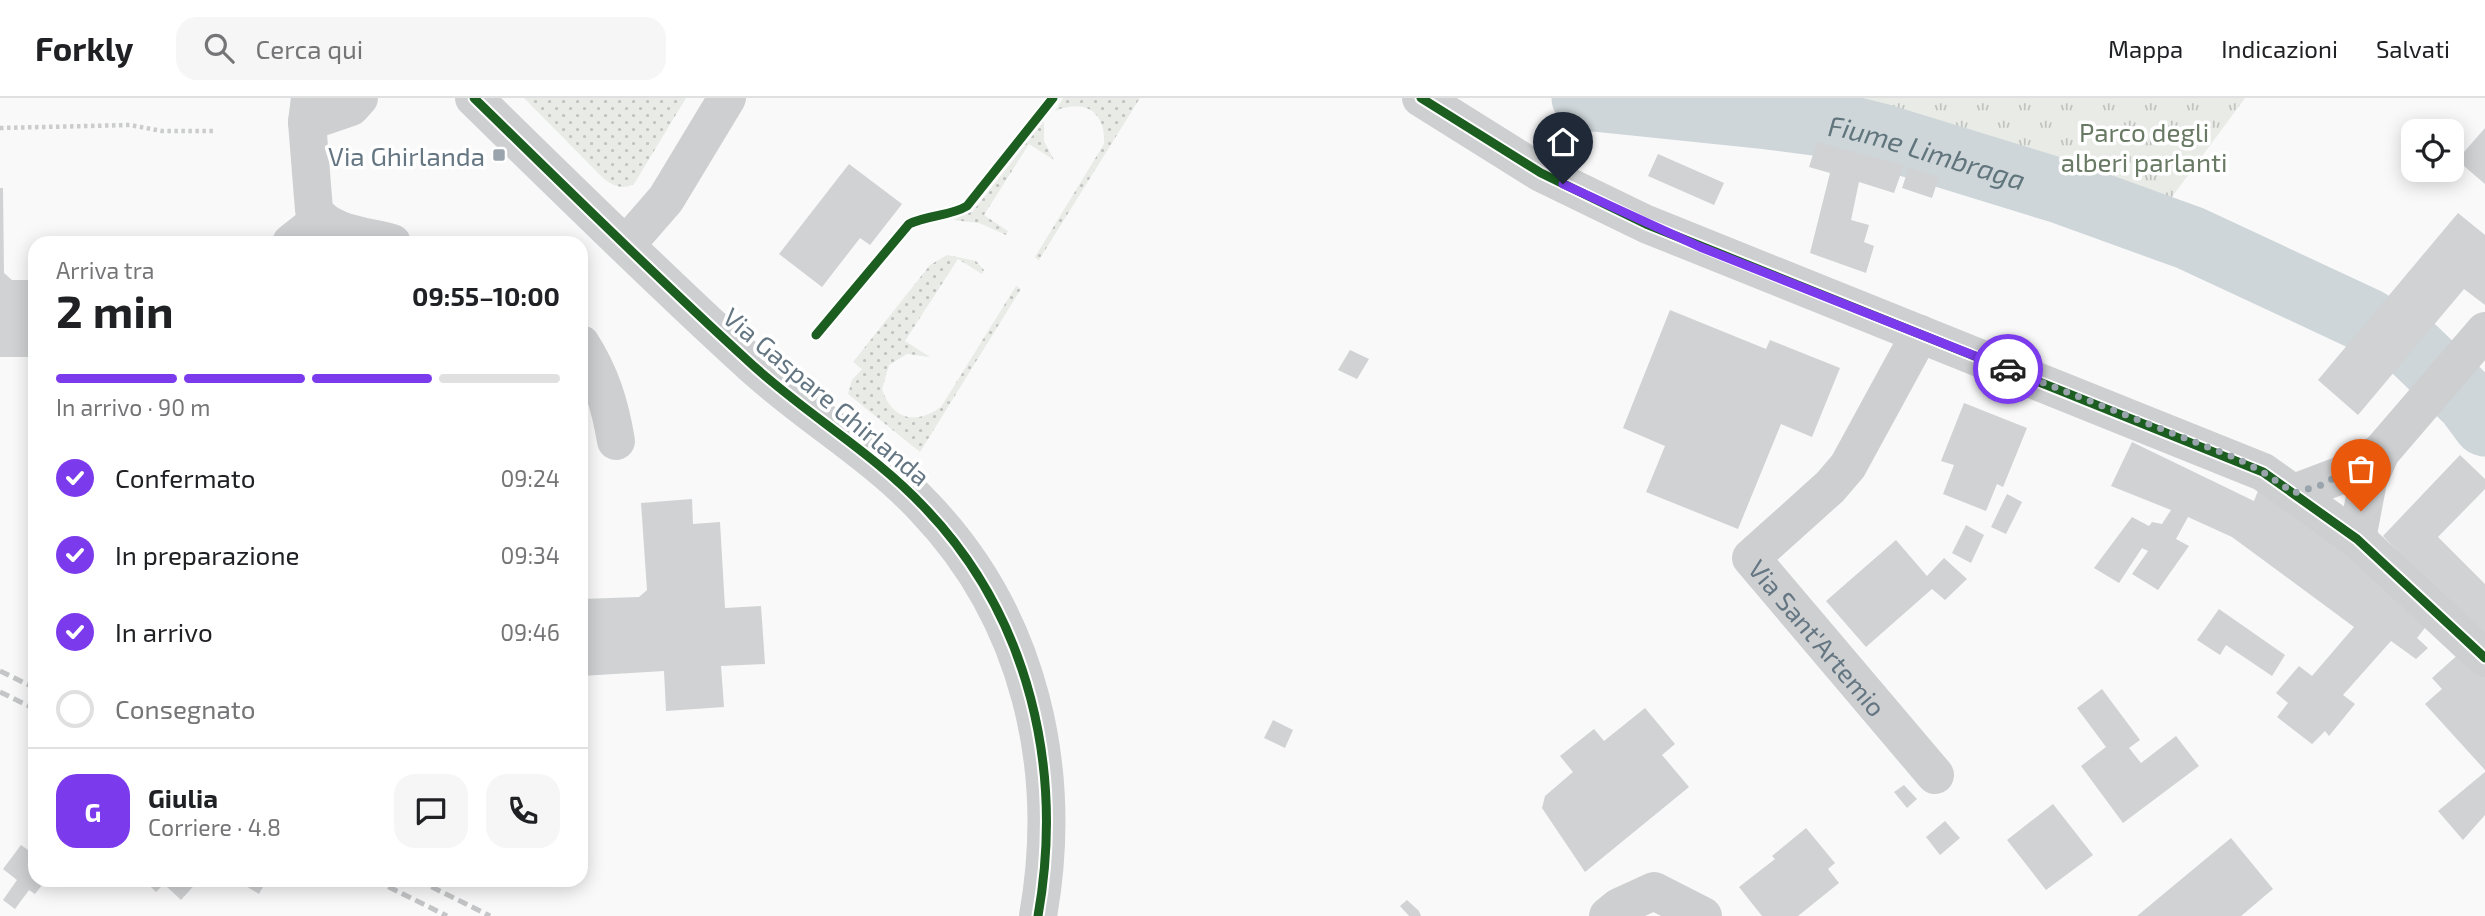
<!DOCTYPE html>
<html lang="it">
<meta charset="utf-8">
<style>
body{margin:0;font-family:"Exo 2",sans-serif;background:#f6f6f6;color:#202124;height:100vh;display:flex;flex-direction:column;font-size:26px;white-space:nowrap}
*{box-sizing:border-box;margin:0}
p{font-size:23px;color:#757577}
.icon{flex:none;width:38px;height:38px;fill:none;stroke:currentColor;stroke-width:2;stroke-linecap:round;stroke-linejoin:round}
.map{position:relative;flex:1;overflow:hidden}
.details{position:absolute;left:28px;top:138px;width:560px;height:651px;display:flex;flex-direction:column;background:#fff;border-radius:21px;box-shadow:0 4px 18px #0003}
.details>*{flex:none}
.fabs{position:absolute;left:2401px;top:21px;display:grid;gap:14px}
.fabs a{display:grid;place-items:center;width:63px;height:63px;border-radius:14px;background:#fff;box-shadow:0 4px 18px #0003;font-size:35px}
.pin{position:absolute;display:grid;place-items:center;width:60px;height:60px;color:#fff;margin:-72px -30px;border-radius:50% 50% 50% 0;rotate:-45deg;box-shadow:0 0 7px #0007}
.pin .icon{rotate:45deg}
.courier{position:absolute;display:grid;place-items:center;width:70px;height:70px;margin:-35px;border:5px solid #7c3aed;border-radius:50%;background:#fff;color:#222;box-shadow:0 2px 9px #0007}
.headline em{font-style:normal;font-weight:700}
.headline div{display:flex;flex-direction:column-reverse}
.headline{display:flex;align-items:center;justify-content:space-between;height:119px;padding:0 28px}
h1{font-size:46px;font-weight:700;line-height:52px}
.bar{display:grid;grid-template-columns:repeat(4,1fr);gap:10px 7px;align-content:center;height:84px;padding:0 28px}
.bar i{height:9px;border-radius:5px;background:#e0e0e0}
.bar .active{background:#7c3aed}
.bar p{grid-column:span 4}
.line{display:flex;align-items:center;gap:18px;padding:0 28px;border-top:2px solid #e0e0e0}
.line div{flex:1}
.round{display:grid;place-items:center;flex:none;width:74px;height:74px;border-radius:21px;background:#f6f6f6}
ol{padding:0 28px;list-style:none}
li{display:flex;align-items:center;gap:21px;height:77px}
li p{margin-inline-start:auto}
li .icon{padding:7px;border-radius:50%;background:#7c3aed;color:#fff;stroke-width:4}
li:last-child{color:#757577}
li i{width:38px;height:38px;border:4px solid #e0e0e0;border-radius:50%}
header{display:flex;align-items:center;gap:42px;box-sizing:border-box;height:98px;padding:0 35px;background:#fff;border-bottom:2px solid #e0e0e0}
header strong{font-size:33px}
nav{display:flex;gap:38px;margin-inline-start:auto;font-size:24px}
.search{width:490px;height:63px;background:#f6f6f6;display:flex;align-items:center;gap:18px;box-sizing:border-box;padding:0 24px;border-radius:21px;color:#757577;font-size:26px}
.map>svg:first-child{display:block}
.grass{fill:url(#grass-dots)}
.park{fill:url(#park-tufts)}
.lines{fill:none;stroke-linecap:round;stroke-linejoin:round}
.river{stroke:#ced6d9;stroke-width:65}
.building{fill:#d0d2d3}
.path{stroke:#cbcccd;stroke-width:4.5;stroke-dasharray:3.5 3.5;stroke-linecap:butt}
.minor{stroke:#cecfd0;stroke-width:38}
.rail{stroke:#c3c5c6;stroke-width:5;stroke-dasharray:10 5;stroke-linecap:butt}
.cycleway-casing{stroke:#fff;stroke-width:13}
.cycleway{stroke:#1b5e20;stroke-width:9}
.done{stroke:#99a4ac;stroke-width:7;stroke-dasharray:0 12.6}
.route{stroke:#7c3aed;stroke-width:9}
.poi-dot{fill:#99a4ac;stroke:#fff;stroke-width:2.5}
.labels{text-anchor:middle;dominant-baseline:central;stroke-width:7;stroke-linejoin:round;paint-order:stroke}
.park-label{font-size:26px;fill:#687a64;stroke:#fff}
.poi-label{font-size:26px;fill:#657683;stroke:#fff;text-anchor:end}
.street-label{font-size:26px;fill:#657683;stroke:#fff}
.water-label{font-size:28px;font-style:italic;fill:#60757c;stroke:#fff}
</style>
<header>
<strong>Forkly</strong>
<div class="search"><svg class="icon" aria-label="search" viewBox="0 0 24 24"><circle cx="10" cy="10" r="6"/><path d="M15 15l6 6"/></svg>Cerca qui</div>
<nav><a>Mappa</a><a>Indicazioni</a><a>Salvati</a></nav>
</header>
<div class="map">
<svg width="2485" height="818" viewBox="0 0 2485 818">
<defs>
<pattern id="grass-dots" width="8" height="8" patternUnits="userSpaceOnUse" patternTransform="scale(1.75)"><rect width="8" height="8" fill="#e8ebe6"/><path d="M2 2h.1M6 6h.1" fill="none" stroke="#c0c3c0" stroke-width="1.8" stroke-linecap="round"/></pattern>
<pattern id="park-tufts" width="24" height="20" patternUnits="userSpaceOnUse" patternTransform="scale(1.75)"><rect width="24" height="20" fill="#e8ebe6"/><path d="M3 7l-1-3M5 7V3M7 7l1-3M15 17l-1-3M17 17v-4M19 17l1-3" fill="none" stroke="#c0c3c0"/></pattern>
</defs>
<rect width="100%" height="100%" fill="#f9f9f9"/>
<g class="grass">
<path d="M524 0H686L634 86C621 92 614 88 603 80Z"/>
<path d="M1063 0H1140L1039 162 1035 159 1104 46C1106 15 1086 0 1055 13Z"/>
<path d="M1044 23V43L1054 62 1029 46 984 117 1008 133 1006 137 979 125 953 122 973 113Z"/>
<path d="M947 157 976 163 984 172 982 176 958 161 905 243 930 259 907 256 889 267 882 291C892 322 916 327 941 309L1016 188 1021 191 920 354 848 296 852 282 862 271 853 264 930 167Z"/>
</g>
<path class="park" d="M1691 0H2245L2166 107C2064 72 1961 40 1854 21 1801 11 1745 7 1691 0Z"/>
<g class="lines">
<g class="river">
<path id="s1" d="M1584 0 1768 19 1845 29 1881 38 2060 93 2190 140 2368 223"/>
<path d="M2414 251 2468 303 2485 326"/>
</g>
</g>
<g class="building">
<path d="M2485 30V86L2457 62Z"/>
<path d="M1817 44 1904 67 1894 95 1859 84 1851 122 1869 127 1864 144 1874 148 1866 175 1810 155 1830 75 1809 69Z"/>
<path d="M1658 56 1724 85 1714 107 1648 78Z"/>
<path d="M849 66 902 106 870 147 860 140 822 189 779 156Z"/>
<path d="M1909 69 1939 79 1932 100 1902 90Z"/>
<path d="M0 90H3L4 175 12 182H35V259H0Z"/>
<path d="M2458 115 2485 137V207L2464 191 2358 317 2318 282Z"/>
<path d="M1670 212 1766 251 1770 242 1840 270 1812 339 1781 326 1738 431 1646 394 1665 348 1623 330Z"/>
<path d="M1350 252 1369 261 1357 281 1338 272Z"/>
<path d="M1964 305 2027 330 2003 389 1997 386 1986 413 1943 396 1954 367 1941 363Z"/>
<path d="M2132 344 2254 403 2262 383 2435 517 2417 540 2428 550 2416 561 2391 543 2343 597 2355 606 2329 638 2325 633 2312 646 2277 619 2288 605 2276 595 2299 568 2312 578 2354 529 2232 439 2188 419 2176 441 2189 448 2158 492 2132 476 2148 453 2142 450 2119 485 2094 470 2132 419 2149 428 2152 424 2162 426 2171 412 2111 388Z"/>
<path d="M2460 357 2485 381V391L2438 439 2485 486V538L2482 540 2383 438Z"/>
<path d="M2007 396 2022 404 2006 436 1991 429Z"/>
<path d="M692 401 693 426 720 424 725 510 761 508 765 566 721 568 724 609 666 613 664 573 581 578V501L639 499 647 492 641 405Z"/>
<path d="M1966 427 1984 437 1971 465 1952 455Z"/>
<path d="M1896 442 1927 478 1944 460 1967 481 1945 502 1932 491 1866 549 1826 503Z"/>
<path d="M2219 511 2285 557 2272 578 2226 547 2220 557 2197 542Z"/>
<path d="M2462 553 2485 578V672L2425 606 2442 591 2432 580Z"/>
<path d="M2102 591 2140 642 2129 650 2141 665 2176 638 2199 668 2123 725 2081 668 2106 649 2077 610Z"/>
<path d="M1645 610 1675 646 1662 657 1689 689 1585 774 1542 710 1545 698 1573 674 1560 658 1594 631 1604 643Z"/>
<path d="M1273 622 1293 632 1285 650 1264 640Z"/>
<path d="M2485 674V717L2463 742 2438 713Z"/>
<path d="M1904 687 1917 701 1907 710 1894 694Z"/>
<path d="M2053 706 2093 757 2046 792 2007 742Z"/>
<path d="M1945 723 1960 740 1940 757 1926 739Z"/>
<path d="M1806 730 1835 765 1828 771 1839 785 1798 818H1762L1739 789 1775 761 1772 758Z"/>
<path d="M2231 740 2273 791 2241 818H2137Z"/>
<path d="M21 747 35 757 31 768 35 771V782H46L35 796 29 792 15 811 3 802 17 782 3 771Z"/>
<path d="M144 782H199L181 802 164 786 156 794Z"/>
<path d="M236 782H267L259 796Z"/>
<path d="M1407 802 1419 813 1421 818H1409L1400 808Z"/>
</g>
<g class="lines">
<path class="path" d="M0 30 130 27 162 33H216"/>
<g class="minor">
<path d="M310 0 307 24 351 9 359 0"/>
<path d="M474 0C564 88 653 176 746 261 802 314 872 353 925 410 1030 520 1064 671 1038 818"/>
<path d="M1421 0 1541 75 1646 126 2263 374 2357 441 2485 560"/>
<path d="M307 24 314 112C328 136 367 138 392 145"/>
<path d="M291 145 320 122"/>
<path d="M626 147 666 101 727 0"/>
<path id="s2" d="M1920 236 1848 368 1830 389 1751 460 1935 677"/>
<path d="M581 246C601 277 610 307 616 343"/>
<path d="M2381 354 2485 233"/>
<path d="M2294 395 2344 376 2381 354 2368 383 2357 441"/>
<path d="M1608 818 1619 809 1654 793 1703 818"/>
</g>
<g class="rail">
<path d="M0 573 35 590"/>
<path d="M0 594 35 611"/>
<path d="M375 782 447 818"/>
<path d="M418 782 490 818"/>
</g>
<g class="cycleway-casing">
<g id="cycleway">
<path d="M474 0C564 88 653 176 746 261 802 314 872 353 925 410 1030 520 1064 671 1038 818"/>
<path d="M1421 0 1541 75 1646 126 2263 374 2357 441 2485 560"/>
<path d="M816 237 909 126C927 117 951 118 967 108L1053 0"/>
</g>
</g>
<use href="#cycleway" class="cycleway"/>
</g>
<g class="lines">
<path class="done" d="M2008 271 2236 360 2263 374 2294 395 2321 387 2382 354 2368 383 2361 413"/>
<path class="route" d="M1563 86 1700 149 2008 271"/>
</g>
<rect class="poi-dot" x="492" y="50" width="14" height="14" rx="3.5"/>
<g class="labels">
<g class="park-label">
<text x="2144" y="33">Parco degli<tspan x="2144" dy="30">alberi parlanti</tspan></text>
</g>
<g class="poi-label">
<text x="485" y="57">Via Ghirlanda</text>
</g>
<g class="street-label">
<text transform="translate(827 298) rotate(40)">Via Gaspare Ghirlanda</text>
<text stroke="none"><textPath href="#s2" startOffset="388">Via Sant'Artemio</textPath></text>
</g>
<g class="water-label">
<text stroke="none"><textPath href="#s1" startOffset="348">Fiume Limbraga</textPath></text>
</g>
</g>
</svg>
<div class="fabs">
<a><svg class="icon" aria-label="locate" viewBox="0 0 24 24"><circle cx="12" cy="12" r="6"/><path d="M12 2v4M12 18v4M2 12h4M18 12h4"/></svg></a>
</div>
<div class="pin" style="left:2361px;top:413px;background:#ea580c"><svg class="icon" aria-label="bag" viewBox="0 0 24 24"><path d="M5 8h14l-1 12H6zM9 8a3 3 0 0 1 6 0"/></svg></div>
<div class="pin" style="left:1563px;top:86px;background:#1f2937"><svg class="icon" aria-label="home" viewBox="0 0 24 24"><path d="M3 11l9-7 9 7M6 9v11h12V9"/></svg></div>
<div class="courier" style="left:2008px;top:271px"><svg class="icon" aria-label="car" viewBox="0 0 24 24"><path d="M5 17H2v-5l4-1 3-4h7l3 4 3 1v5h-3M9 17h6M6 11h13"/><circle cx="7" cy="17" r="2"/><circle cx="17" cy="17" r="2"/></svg></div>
<section class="details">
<div class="headline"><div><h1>2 min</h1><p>Arriva tra</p></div><em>09:55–10:00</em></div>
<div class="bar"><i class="active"></i><i class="active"></i><i class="active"></i><i></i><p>In arrivo · 90 m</p></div>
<ol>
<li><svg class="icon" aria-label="check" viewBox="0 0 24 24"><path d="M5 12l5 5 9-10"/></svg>Confermato<p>09:24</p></li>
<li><svg class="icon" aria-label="check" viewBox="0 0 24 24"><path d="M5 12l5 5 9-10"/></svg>In preparazione<p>09:34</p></li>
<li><svg class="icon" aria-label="check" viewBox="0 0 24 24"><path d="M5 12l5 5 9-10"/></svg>In arrivo<p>09:46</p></li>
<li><i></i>Consegnato</li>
</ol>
<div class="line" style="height:126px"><b class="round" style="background:#7c3aed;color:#fff">G</b><div><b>Giulia</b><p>Corriere · 4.8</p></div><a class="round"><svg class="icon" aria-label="chat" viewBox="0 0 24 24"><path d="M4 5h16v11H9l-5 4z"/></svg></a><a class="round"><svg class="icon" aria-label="phone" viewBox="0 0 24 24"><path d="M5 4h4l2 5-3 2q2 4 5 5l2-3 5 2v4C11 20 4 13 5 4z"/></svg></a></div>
</section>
</div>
